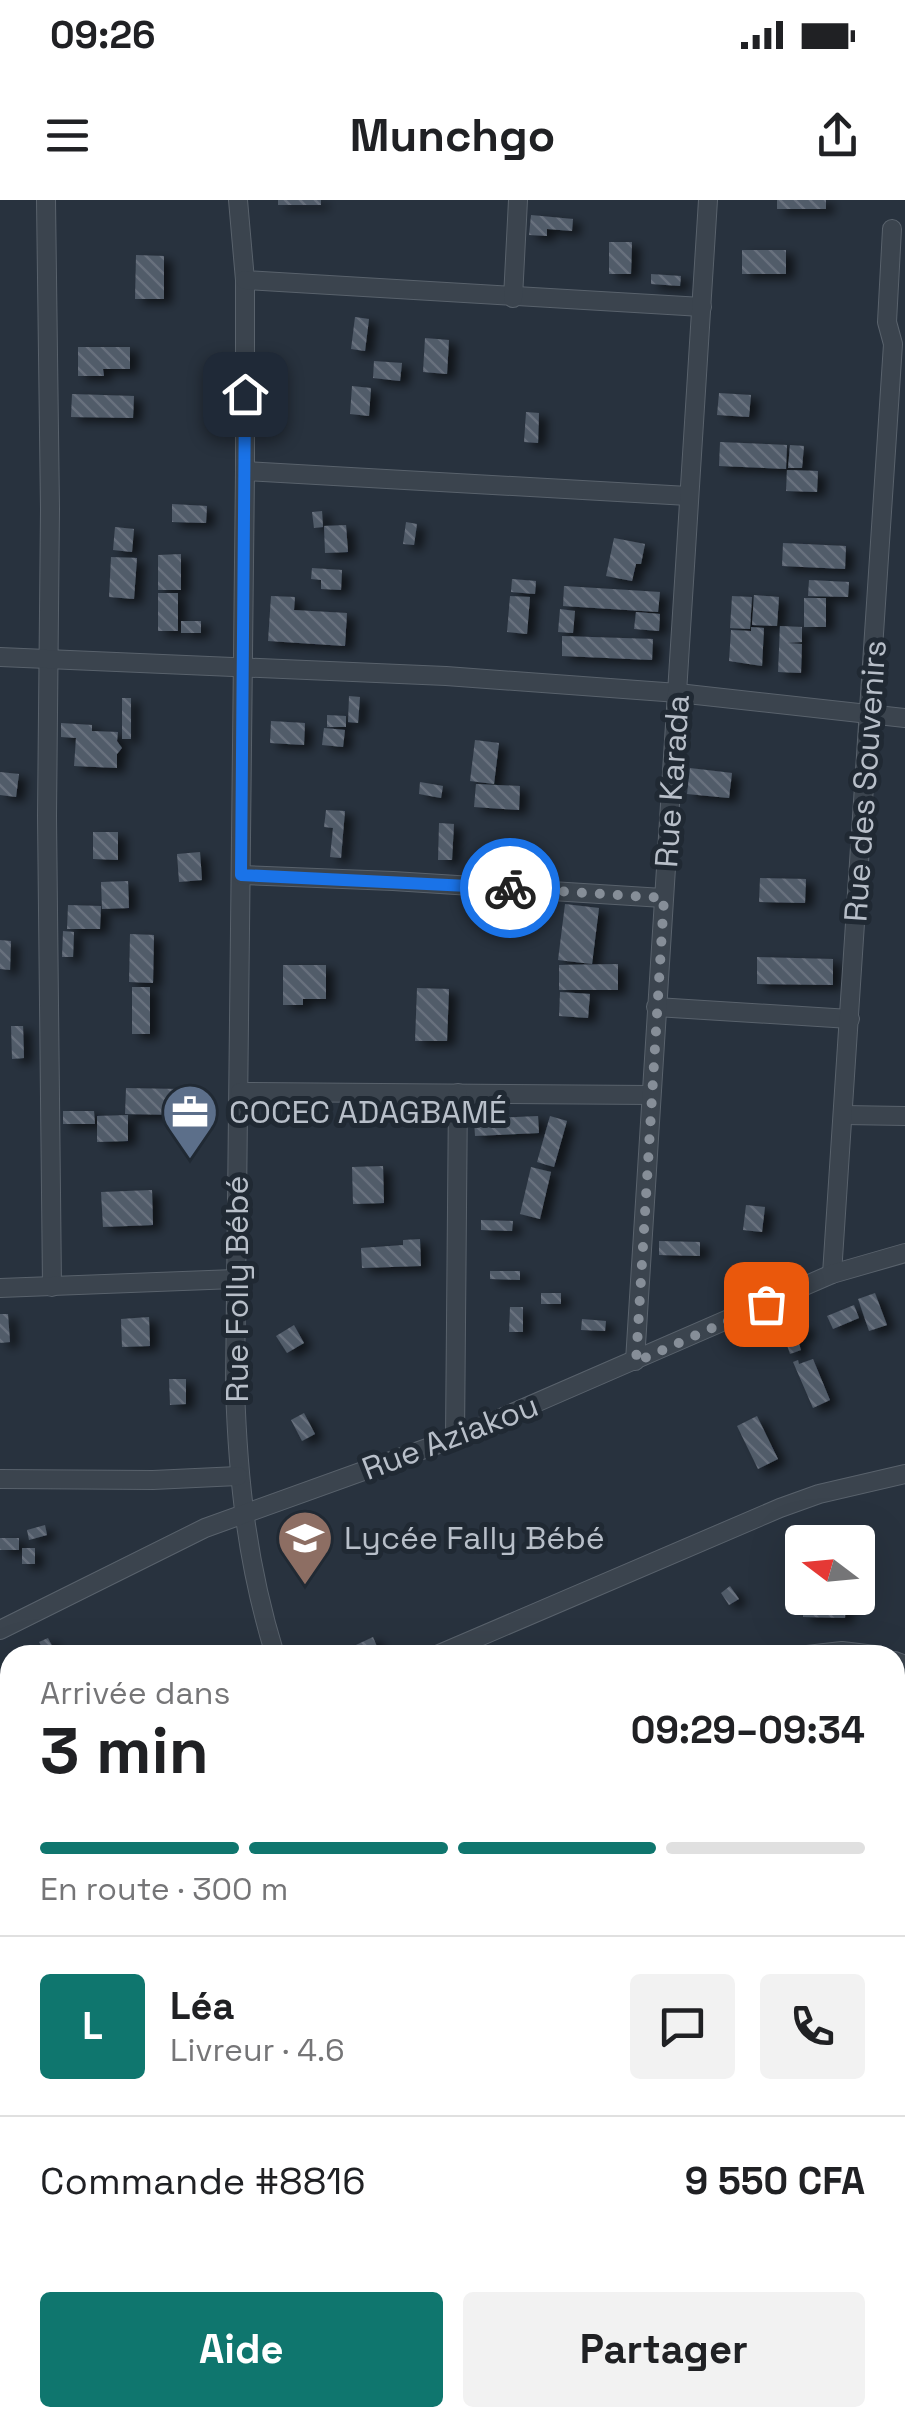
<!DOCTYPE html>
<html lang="fr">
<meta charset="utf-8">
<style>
body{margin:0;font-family:"Space Grotesk",sans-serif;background:#f2f2f2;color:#202124;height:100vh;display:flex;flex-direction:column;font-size:38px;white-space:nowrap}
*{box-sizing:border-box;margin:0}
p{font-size:32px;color:#757577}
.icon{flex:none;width:55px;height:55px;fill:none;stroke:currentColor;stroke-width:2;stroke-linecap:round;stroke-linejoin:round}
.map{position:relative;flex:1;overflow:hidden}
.panel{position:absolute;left:0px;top:1445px;width:905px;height:782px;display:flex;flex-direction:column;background:#fff;border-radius:30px 30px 0 0;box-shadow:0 10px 40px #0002}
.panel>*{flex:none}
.needle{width:65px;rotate:286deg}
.tools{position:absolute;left:785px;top:1325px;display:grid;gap:20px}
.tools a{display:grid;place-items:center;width:90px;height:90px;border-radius:10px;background:#fff;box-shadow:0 10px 40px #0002;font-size:50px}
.pin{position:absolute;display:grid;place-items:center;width:85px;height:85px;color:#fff;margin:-42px;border-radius:20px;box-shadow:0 5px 15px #0006}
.courier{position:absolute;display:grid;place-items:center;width:100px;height:100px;margin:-50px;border:8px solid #1a73e8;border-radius:50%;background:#fff;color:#222;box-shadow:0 2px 12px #0007}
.headline em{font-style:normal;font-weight:700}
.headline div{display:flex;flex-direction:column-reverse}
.headline{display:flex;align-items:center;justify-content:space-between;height:170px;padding:0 40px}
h1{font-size:65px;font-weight:700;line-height:75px}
.bar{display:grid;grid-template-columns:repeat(4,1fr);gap:15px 10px;align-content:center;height:120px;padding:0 40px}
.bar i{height:12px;border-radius:8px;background:#e0e0e0}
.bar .on{background:#0f766e}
.bar p{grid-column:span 4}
.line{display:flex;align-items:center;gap:25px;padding:0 40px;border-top:2px solid #e0e0e0}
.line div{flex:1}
.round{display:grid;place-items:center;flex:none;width:105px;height:105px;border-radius:10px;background:#f2f2f2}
.action{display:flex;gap:20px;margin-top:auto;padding:20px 40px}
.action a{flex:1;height:115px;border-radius:10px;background:#0f766e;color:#fff;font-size:40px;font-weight:700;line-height:115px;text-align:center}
.action a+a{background:#f2f2f2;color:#202124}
.status{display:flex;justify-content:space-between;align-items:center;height:70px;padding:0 50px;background:#fff;direction:ltr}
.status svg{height:28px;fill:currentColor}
header{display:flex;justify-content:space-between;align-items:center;height:130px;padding:0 40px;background:#fff;font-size:45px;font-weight:700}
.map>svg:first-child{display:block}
.cemetery{fill:url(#cemetery-stones)}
.building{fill:url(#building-back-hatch);filter:url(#shadow)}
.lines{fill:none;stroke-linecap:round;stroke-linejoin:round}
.street-casing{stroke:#59626c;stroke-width:20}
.secondary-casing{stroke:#59626c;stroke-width:28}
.street{stroke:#3b444e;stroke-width:18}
.secondary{stroke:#4a5361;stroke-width:25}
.done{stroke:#868e98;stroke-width:10;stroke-dasharray:0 18}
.route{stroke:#1a73e8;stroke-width:12}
.labels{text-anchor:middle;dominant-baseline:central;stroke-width:10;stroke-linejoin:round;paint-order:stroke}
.street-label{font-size:32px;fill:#b8bfc9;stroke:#202933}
.poi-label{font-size:32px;fill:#b8bfc9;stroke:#202933;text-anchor:start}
</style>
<div class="status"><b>09:26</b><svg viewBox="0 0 49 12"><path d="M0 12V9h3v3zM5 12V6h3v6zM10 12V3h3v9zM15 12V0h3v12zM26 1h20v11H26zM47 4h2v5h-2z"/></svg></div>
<header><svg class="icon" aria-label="menu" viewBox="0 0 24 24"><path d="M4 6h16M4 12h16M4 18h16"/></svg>Munchgo<svg class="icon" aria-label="share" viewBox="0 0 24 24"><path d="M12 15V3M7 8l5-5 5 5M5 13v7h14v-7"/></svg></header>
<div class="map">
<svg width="905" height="2227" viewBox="0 0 905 2227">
<defs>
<pattern id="cemetery-stones" width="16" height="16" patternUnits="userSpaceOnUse" patternTransform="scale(2.5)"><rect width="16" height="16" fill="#2a3f40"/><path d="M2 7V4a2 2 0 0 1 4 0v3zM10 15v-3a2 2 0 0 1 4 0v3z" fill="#47595a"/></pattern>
<pattern id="building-back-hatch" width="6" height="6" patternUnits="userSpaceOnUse" patternTransform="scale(2.5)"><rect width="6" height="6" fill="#515b69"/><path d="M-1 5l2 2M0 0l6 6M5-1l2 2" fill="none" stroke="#68717d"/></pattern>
<filter id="shadow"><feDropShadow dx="8" dy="4.5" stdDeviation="5" flood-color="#0009"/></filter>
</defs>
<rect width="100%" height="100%" fill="#28323e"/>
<path class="cemetery" d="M905 2022V2118L895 2114V2037Z"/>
<g class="building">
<rect x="278" y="0" width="43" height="5"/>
<rect x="777" y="0" width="49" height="9"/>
<path d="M531 15 573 19 572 31 547 29V36L529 35Z"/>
<path d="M609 42H632L631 74H609Z"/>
<rect x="742" y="50" width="44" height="24"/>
<path d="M136 55 164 56V99H135Z"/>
<path d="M651 74 681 76 680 86 651 84Z"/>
<path d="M355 117 369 119 365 151 351 149Z"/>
<path d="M425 138 449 140 447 174 423 172Z"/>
<path d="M78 147H130V169H103L104 176H78Z"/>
<path d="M374 161 402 163 400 181 373 178Z"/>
<path d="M352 186 371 188 369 216 350 214Z"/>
<path d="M719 193 751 195 749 217 717 215Z"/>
<path d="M72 194 134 196 133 218 71 217Z"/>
<path d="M526 212 539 213 538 243 524 242Z"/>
<path d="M720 242 787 245 786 269 719 266Z"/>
<path d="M790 245 804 246 802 268H788Z"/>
<path d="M787 270 818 271 817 292 786 291Z"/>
<path d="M172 304 207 306 206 323 172 322Z"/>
<path d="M322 311 323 327 314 328 312 312Z"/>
<path d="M406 322 417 324 414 345 403 344Z"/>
<path d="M346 325 348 352 325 353 324 326Z"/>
<path d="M115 327 134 329 132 352 113 350Z"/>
<path d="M614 338 645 344 641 364H636L632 381 606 376Z"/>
<path d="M783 343 846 346 845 369 782 366Z"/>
<path d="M181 354V390H158V355Z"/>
<path d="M111 357 137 358 134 399 109 397Z"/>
<path d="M312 368 342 370 341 390 321 389V380L311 379Z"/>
<path d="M512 379 536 381 535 394 511 392Z"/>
<path d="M809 380 849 382 848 397 808 396Z"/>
<path d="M564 386 660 392 658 412 563 406Z"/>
<rect x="158" y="393" width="20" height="38"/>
<path d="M754 395 779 397 777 426 752 425Z"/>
<path d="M271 396 295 397 294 410 347 413 345 446 268 441Z"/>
<path d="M510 396 530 397 527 434 507 432Z"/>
<path d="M732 396 752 397 750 429 730 428Z"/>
<rect x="804" y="398" width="22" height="29"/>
<path d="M560 409 575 411 573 433 558 432Z"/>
<path d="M636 412 660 414 659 431 634 429Z"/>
<rect x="181" y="421" width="20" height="12"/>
<path d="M780 426 802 427V442L787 443 802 444 801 473 778 472Z"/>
<path d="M751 427 764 428 762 466 729 461 731 430 751 431Z"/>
<path d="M562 436 653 439 652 460 562 456Z"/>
<path d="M349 496 360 497 358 523 348 522Z"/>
<rect x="122" y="498" width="9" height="41"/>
<path d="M327 515 346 516V527H327Z"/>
<path d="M271 521 305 523 304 545 270 543Z"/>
<path d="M61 523 92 525V531L118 532 117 541 122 548 117 554V568L74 566 76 538 61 537Z"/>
<path d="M324 528 345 530 343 547 322 545Z"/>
<path d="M475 540 499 543 494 584 470 581Z"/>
<path d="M690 568 732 573 729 598 687 594Z"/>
<path d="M0 572 19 574 16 597 0 595Z"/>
<path d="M420 582 443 586 441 598 419 594Z"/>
<path d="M476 584 520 586 519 610 474 607Z"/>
<path d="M326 610 345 611 341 658 330 657 333 628 324 627Z"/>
<path d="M439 623 454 624 452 660H438Z"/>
<path d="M93 632H118V660L93 659Z"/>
<path d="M200 652 202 680 179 682 177 654Z"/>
<path d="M760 678 806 679 805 703 759 702Z"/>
<path d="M128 681 129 708 102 709 101 682Z"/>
<path d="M565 704 599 708 592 764 558 760Z"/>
<path d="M68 705 101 706 100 729H67Z"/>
<path d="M63 731 74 732 73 757H62Z"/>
<path d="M130 734 154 735 153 783 129 782Z"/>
<path d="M0 740 11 741 10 770 0 769Z"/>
<path d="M757 757 833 759V785L757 784Z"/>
<path d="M618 764V790H559V765Z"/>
<path d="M283 765H326V799H303V805H283Z"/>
<rect x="132" y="787" width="18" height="47"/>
<path d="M417 788 449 789 447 841H415Z"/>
<path d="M560 792 590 794 588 818 559 816Z"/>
<path d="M11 826H23L24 858 12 859Z"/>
<path d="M126 888 179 889 178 915 125 914Z"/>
<path d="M63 911H94L95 924H63Z"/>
<path d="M128 915V941L97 942V916Z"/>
<path d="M538 916 539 933 475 936 474 919Z"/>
<path d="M550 916 567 921 554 967 537 962Z"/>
<path d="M383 966 384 1003 353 1004 352 967Z"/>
<path d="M531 967 551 972 540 1019 520 1014Z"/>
<path d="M152 990 153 1025 103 1027 101 992Z"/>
<path d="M746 1005 765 1007 762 1032 743 1030Z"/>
<path d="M481 1020 513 1021 512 1031 481 1030Z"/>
<path d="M420 1039 421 1066 362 1068 361 1048 403 1045V1040Z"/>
<path d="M659 1041 700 1042V1056L659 1055Z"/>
<path d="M490 1071H520V1080L490 1079Z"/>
<rect x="541" y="1093" width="20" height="11"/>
<path d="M875 1093 887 1125 869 1131 858 1099Z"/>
<path d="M854 1105 859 1118 833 1129 827 1116Z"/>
<path d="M510 1107H523V1132H509Z"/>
<path d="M0 1114H8L10 1142 0 1143Z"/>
<path d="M149 1117 150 1146 122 1147 121 1119Z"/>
<path d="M582 1119 606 1121 605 1131 581 1130Z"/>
<path d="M804 1124 807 1134 797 1138 801 1150 790 1154 782 1131Z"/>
<path d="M294 1125 304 1143 287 1153 276 1136Z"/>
<path d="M813 1159 830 1200 813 1208 793 1162 798 1160 799 1164Z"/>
<path d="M169 1179H186V1204L170 1205Z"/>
<path d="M304 1213 315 1234 302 1241 291 1220Z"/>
<path d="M757 1216 778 1259 758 1269 737 1226Z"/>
<path d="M45 1325 47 1335 29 1340 27 1330Z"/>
<rect x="0" y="1338" width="19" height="12"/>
<rect x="22" y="1348" width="13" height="16"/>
<path d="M730 1386 739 1399 729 1405 721 1393Z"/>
<path d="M803 1398H846L845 1418 803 1417Z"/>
<path d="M373 1437 378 1449 365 1455H345L343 1451Z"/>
<path d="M48 1438 57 1455H46L39 1442Z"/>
<path d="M10 2180V2205L0 2209V2185Z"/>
</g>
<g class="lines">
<g class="street-casing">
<g id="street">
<path d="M46 0 50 309 47 616 52 1087"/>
<path d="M238 0 245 80V271L235 1187C238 1281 247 1364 275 1455"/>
<path d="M245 80 702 107"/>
<path d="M513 98 518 0"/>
<path d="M245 271 688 296"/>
<path d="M0 457 446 476 678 493 905 518"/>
<path d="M241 675 393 681 663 698"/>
<path d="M656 807 850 819"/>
<path d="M240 892 650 895"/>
<path d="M844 915 905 916"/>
<path d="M832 1074 893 144 887 122 892 29"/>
<path d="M0 1088 235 1079"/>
<path d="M635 1161 708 0"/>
<path d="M455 1238 458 893"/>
<path d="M0 1279 153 1280 238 1276"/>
<path d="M0 1430 205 1328 455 1238 832 1074 905 1053"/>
<path d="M437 1455 780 1308 819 1294 905 1274"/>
<path d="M807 1455 842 1451 875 1455"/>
<path d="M895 1461 905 1465"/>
<path d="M895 1642 905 1643"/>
<path d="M895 1831H905"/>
<path d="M0 1849 10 1844"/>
<path d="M0 1903 10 1925"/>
<path d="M0 2054 10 2049"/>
<path d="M145 2218 149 2227"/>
<path d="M102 2227 120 2218"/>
<path d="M471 2227V2218"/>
<path d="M660 2227V2218"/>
</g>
</g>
<g class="secondary-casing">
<path id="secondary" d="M0 1665 10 1660"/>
</g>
<use href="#street" class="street"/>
<use href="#secondary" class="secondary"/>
</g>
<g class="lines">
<path class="done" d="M510 688 664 698 636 1162 766 1104"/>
<path class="route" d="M245 194 241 675 510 688"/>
</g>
<defs>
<g id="office-pin" transform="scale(2.875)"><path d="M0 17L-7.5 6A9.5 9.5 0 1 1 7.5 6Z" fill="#5c6f8a" stroke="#202933"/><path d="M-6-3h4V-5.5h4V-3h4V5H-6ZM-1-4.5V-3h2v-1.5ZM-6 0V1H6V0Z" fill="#fff"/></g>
<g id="school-pin" transform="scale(2.875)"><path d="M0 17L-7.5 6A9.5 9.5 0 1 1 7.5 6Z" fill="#8d6e63" stroke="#202933"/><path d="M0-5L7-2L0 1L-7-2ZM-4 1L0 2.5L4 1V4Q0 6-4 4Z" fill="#fff"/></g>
</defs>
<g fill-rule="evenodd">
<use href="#office-pin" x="190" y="912"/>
<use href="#school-pin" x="305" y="1338"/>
</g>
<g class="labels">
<g class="street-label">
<text transform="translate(672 581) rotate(-86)">Rue Karada</text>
<text transform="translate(865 581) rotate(-86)">Rue des Souvenirs</text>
<text transform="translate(237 1089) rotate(-90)">Rue Folly Bébé</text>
<text transform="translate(450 1237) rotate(-21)">Rue Aziakou</text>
</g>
<g class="poi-label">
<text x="229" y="912">COCEC ADAGBAMÉ</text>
<text x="344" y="1338">Lycée Fally Bébé</text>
</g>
</g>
</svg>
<div class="tools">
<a><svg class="needle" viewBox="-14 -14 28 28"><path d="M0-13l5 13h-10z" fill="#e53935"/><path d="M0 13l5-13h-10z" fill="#757577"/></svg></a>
</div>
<div class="pin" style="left:766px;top:1104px;background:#ea580c"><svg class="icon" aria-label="bag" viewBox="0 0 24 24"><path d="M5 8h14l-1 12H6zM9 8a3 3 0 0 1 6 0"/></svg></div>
<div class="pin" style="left:245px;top:194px;background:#1f2937"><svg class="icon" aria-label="home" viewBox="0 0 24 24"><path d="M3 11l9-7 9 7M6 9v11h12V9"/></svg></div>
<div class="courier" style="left:510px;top:688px"><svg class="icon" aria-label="bike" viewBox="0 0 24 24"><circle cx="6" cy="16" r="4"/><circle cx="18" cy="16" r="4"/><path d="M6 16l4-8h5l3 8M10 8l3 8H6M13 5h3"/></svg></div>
<section class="panel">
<div class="headline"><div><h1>3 min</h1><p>Arrivée dans</p></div><em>09:29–09:34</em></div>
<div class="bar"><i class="on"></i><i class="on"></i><i class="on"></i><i></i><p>En route · 300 m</p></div>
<div class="line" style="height:180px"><b class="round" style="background:#0f766e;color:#fff">L</b><div><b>Léa</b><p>Livreur · 4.6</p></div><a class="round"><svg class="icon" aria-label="chat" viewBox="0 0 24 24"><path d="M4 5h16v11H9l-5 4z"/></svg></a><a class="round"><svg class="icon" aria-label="phone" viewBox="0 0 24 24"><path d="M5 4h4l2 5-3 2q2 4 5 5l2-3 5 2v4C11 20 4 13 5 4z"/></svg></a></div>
<div class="line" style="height:130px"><div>Commande #8816</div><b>9 550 CFA</b></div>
<div class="action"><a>Aide</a><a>Partager</a></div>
</section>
</div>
